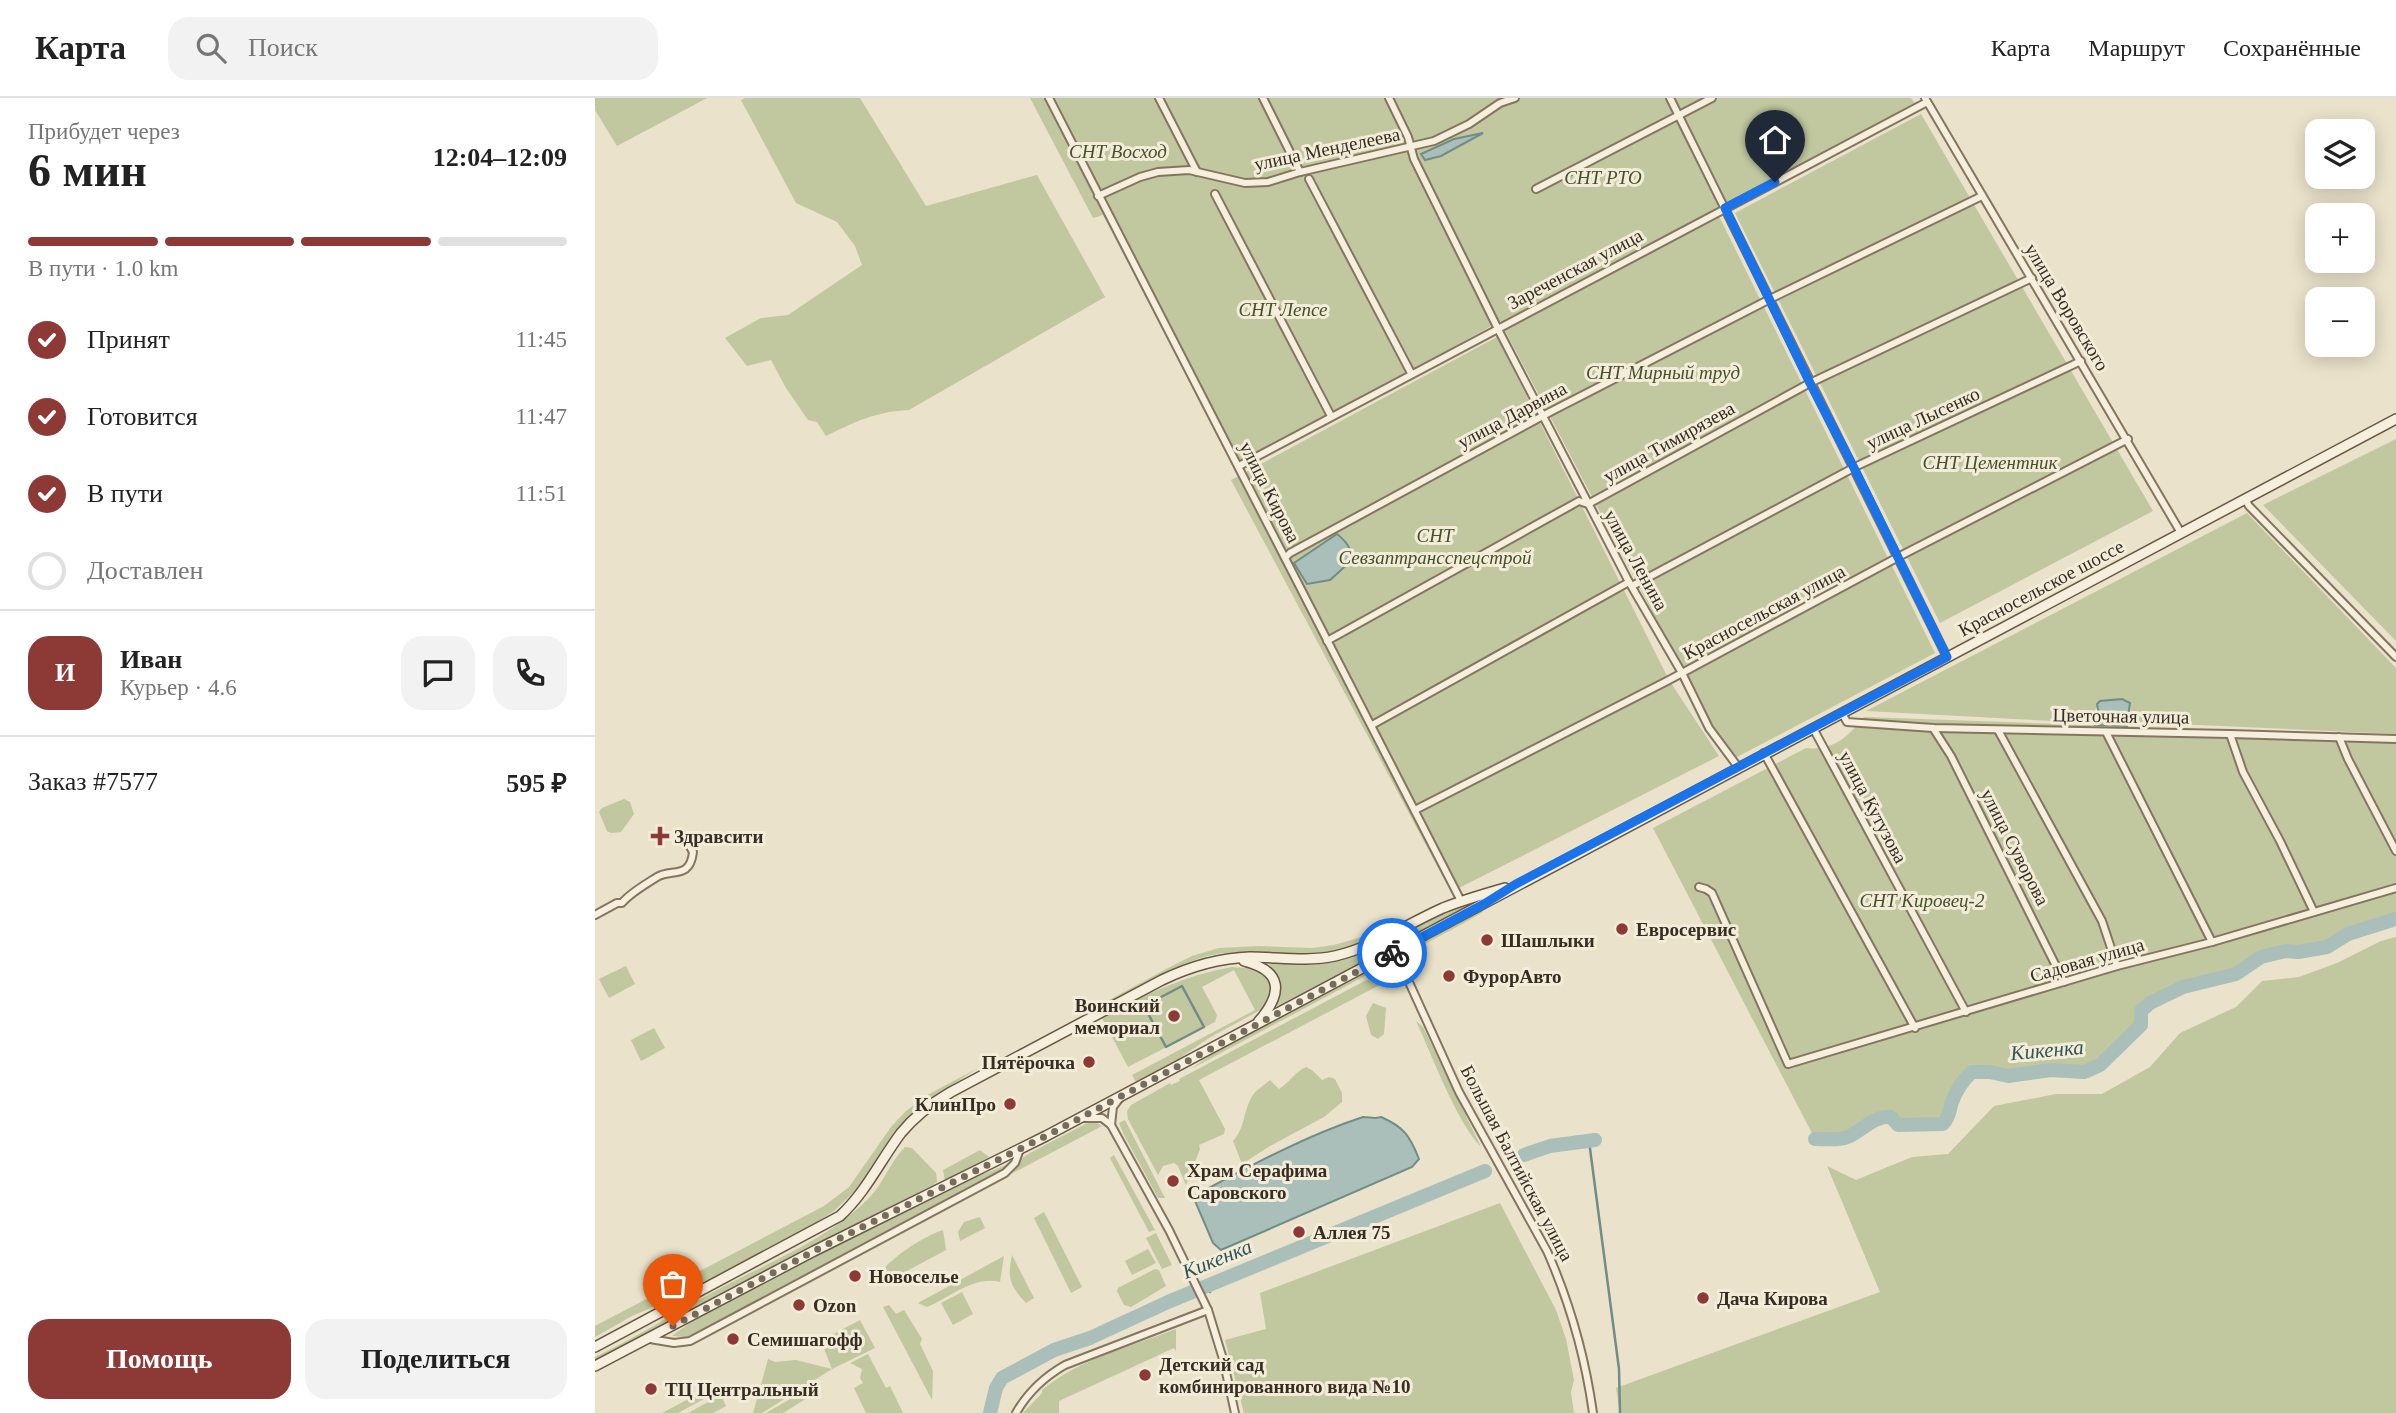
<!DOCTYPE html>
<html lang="ru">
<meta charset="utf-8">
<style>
body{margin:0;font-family:Georgia,serif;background:#f2f2f2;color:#222;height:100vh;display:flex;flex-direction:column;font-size:26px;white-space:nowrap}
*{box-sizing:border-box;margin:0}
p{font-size:23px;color:#767676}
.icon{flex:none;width:38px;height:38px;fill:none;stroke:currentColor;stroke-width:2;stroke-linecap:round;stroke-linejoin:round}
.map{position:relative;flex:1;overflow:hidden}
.sheet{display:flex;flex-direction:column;background:#fff;width:595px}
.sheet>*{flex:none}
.tools{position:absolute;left:1710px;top:21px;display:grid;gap:14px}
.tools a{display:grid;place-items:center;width:70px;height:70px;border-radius:14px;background:#fff;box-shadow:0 4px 18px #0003;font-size:35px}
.pin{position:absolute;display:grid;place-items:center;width:60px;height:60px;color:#fff;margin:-72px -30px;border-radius:50% 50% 50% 0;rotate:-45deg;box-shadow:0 0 7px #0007}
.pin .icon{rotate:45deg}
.courier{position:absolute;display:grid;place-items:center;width:70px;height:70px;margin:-35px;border:5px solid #1a73e8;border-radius:50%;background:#fff;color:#222;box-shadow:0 2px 9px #0007}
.overview em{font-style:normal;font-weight:800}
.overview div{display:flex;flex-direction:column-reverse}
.overview{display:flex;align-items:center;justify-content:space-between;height:119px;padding:0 28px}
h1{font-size:46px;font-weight:800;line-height:52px}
.bar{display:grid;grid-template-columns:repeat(4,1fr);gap:10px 7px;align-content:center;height:84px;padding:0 28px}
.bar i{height:9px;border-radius:5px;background:#e0e0e0}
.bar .on{background:#8d3a37}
.bar p{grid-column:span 4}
.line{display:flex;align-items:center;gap:18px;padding:0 28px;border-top:2px solid #e0e0e0}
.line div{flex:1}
.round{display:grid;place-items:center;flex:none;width:74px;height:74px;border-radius:21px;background:#f2f2f2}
ol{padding:0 28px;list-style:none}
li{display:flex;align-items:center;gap:21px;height:77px}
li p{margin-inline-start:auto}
li .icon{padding:7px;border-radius:50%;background:#8d3a37;color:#fff;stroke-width:4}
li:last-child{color:#767676}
li i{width:38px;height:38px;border:4px solid #e0e0e0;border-radius:50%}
.button{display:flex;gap:14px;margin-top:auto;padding:14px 28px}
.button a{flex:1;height:80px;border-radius:21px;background:#8d3a37;color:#fff;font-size:28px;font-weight:800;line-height:80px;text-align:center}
.button a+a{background:#f2f2f2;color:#222}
header{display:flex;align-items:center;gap:42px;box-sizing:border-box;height:98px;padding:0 35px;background:#fff;border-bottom:2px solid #e0e0e0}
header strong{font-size:33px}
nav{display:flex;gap:38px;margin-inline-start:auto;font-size:24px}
.search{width:490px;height:63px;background:#f2f2f2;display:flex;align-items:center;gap:18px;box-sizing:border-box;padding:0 24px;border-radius:21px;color:#767676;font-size:26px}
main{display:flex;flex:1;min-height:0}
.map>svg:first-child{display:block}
.green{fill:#c1c79f}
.water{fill:#aabfba;stroke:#718d87;stroke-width:2}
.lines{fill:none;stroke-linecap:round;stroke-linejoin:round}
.stream{stroke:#718d87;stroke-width:2.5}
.river{stroke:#aabfba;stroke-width:14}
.street-casing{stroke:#857560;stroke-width:10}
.secondary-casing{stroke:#675743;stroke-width:12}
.street{stroke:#f6efdd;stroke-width:6}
.secondary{stroke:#f6efdd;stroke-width:9}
.done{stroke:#766c5d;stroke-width:7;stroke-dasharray:0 12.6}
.route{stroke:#1a73e8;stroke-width:9}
.poi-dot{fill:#8d3a37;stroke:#f2ecd9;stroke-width:2.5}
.labels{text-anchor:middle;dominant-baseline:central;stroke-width:6;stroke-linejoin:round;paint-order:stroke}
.street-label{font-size:19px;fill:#372d22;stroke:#f2ecd9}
.park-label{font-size:19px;font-style:italic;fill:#46512b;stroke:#f2ecd9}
.poi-label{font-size:19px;font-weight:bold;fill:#372d22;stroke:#f2ecd9;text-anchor:start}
.water-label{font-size:21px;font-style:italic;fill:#335554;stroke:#f2ecd9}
</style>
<header>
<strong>Карта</strong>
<div class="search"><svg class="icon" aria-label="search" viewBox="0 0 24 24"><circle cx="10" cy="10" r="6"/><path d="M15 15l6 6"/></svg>Поиск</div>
<nav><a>Карта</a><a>Маршрут</a><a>Сохранённые</a></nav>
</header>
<main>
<section class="sheet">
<div class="overview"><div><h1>6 мин</h1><p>Прибудет через</p></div><em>12:04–12:09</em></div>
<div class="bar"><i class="on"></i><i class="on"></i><i class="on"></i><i></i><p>В пути · 1.0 km</p></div>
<ol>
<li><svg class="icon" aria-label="check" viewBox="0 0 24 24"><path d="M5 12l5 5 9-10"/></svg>Принят<p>11:45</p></li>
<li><svg class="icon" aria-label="check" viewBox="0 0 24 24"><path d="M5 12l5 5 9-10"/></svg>Готовится<p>11:47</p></li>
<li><svg class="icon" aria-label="check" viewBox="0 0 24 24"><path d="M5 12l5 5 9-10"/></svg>В пути<p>11:51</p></li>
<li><i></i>Доставлен</li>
</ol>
<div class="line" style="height:126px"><b class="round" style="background:#8d3a37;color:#fff">И</b><div><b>Иван</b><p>Курьер · 4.6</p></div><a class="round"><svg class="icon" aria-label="chat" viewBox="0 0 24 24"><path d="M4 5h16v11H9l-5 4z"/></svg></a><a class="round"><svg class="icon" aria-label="phone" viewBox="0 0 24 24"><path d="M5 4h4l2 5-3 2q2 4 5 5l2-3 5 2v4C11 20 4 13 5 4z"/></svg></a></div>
<div class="line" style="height:91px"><div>Заказ #7577</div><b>595 ₽</b></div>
<div class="button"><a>Помощь</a><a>Поделиться</a></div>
</section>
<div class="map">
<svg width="1801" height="1315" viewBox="0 0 1801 1315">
<rect width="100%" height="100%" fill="#eae2ca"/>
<g class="green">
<path d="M0 0H112L22 48 0 12Z"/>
<path d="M150 0H265L331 108 442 77 510 199 314 312C280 314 261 323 231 338L222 324 213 322 191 290 176 262 152 268 130 240 166 220 193 217 267 167 260 148 242 124 201 105 146 2Z"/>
<path d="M435 0H1316L1321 7 1120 110 1340 555 1140 660 1117 628 905 223 736 318 638 368 508 117 498 120Z"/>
<path d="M1326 16 1558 413 1345 525 1140 115Z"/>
<path d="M902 239 1074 582 1124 658 856 794 636 382Z"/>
<path d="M1801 341V543L1668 407Z"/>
<path d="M1652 415 1801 570V636L1537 624 1535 605 1505 603 1493 625 1271 613Z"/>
<path d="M1269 619 1801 638V820L1753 836 1732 849 1703 854 1691 853 1666 859 1641 876 1588 889 1555 905 1546 913V927L1505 967 1489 974 1456 972 1413 978 1395 974H1377L1365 988 1356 1006 1354 1019 1348 1026 1305 1032 1296 1019C1281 1016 1267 1032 1255 1038 1246 1043 1230 1041 1220 1041L1058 730 1211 650C1238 653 1253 639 1269 619Z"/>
<path d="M29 701 35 704 39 716 26 734 16 735 12 733 4 714 7 710Z"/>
<path d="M882 804 883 807 817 838V831L841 819Z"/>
<path d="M887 811 888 814 871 824 596 971 627 949Z"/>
<path d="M794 831C770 843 746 854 719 856 685 858 651 850 617 857 578 866 541 891 506 909L505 907 573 870 597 858 624 850 665 848 717 850 739 847Z"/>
<path d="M1801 839V1315H1025L1021 1290 1285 1194 1232 1068 1261 1082 1317 1059 1353 1056 1399 1008 1461 996H1507L1555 969 1585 935 1641 909 1667 883 1704 879 1742 865 1786 843Z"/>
<path d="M764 857 767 864 682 908 685 885 674 866C706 865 733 870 764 857Z"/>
<path d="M31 868 40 886 14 900 4 881Z"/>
<path d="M637 869 663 871 672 879 676 889V898L669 910 614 940 582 962 541 984 537 977 660 912 639 872 607 889 622 917 620 924 533 969 507 920C548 897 591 877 637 869Z"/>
<path d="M788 875 793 876 796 881 604 982 630 1031 629 1036 604 1047 605 1051 591 1087 583 1068 579 1065 568 1068 563 1077 533 1021 532 1013 536 1007 575 985 576 987 585 983 584 981 781 877Z"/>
<path d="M778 905 791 910 789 936 783 941 776 937 771 918Z"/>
<path d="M821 923 828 929 886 1049C861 1023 837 957 821 923Z"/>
<path d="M59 930 70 950 46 963 36 942Z"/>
<path d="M711 969 717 972 727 982 734 979 740 981 747 995V1004L729 1019 675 1048 647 1066 638 1043C650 1031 648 1012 658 997 662 991 670 987 675 982L684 991C695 984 700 974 711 969Z"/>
<path d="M381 971 330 1005 313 1020 266 1087 239 1113 203 1136 89 1196 37 1218 0 1239V1228L229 1108 254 1089 296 1029 311 1013 334 996Z"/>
<path d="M530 1022 570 1100H563L528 1035 524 1025Z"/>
<path d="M494 1024H500L507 1028 418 1075 426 1061 435 1055Z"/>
<path d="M310 1049 317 1050 341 1075 342 1084 338 1087 0 1262V1259C42 1239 81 1214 122 1192 172 1165 232 1142 273 1101 288 1086 295 1064 310 1049Z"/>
<path d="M385 1052 394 1059 350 1083 348 1072Z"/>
<path d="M519 1057 560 1132 554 1134 515 1060Z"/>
<path d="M414 1066 415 1068 96 1237 90 1239 77 1238 104 1218 234 1150 381 1079Z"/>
<path d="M905 1105 961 1212 971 1241 979 1282 976 1294 979 1315H649L630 1242 671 1231 665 1195Z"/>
<path d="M449 1114 487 1189 476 1195 439 1120Z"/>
<path d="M385 1119 390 1130 365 1143 363 1134 369 1124Z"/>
<path d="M348 1132 351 1152 295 1182 283 1178C295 1160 327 1139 348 1132Z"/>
<path d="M561 1135 577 1167 567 1171 551 1140Z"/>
<path d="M553 1151 561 1165 537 1177 530 1163Z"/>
<path d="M417 1157 439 1200 431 1205C415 1188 412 1181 417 1157Z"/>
<path d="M409 1158 405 1184C379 1177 354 1200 332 1209L323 1205Z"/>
<path d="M560 1171 564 1172 571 1188 536 1209 529 1207 522 1193 523 1190Z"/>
<path d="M367 1194 378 1216 358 1227 346 1205Z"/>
<path d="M294 1207 301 1216 309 1212 327 1241 325 1246 338 1273 337 1302 288 1209Z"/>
<path d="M265 1222 280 1250 237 1271 167 1315H158L173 1261 180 1264 201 1262 237 1271 224 1238 229 1241Z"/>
<path d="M581 1231V1253L579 1250 464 1303V1315H428L447 1295V1292C486 1260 535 1249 581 1231Z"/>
<path d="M273 1256 291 1290 295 1288 308 1315H271L259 1290 268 1285 265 1280 267 1271 255 1265Z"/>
<path d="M120 1287 124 1293 83 1315H67Z"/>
<path d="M211 1292 217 1297 188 1315H171Z"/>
<path d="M126 1297 131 1308 118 1315H93Z"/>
</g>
<g class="water">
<path d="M888 35 846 58 830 62 826 56 859 41Z"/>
<path d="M742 436C752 444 756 450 757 462L735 482 712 486 699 465Z"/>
<path d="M1527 601 1535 605 1532 628 1501 627 1505 623 1502 606 1505 603Z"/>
<path d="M768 1019 781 1020 786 1019C809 1029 815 1038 824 1061L817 1069 626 1152 618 1145 600 1103 601 1097C655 1068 710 1038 768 1019Z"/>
</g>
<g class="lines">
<g class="stream">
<path d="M587 888 609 929 571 949 549 908Z"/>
<path d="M994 1043 1024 1271 1025 1315"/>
<path d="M613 1189 615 1194"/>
</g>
<g class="river">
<path d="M1220 1041C1230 1041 1246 1043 1255 1038 1267 1032 1281 1017 1296 1019L1303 1027 1348 1026C1355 1018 1354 1013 1357 1004 1361 993 1368 982 1377 974H1395L1413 978 1456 972 1489 974 1505 967 1546 927V913L1555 905 1588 889 1641 876 1666 859 1691 853 1703 854 1732 849 1753 836 1801 821"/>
<path d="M929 1057 955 1048 1000 1042"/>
<path d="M395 1315 401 1290 407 1280 459 1252 495 1240 573 1204 890 1073"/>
</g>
<g class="street-casing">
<g id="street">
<path d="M454 0 866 803"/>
<path d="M564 0 602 74"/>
<path d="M668 0 705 74"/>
<path d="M794 0 813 39 819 61 905 235 1034 484 1087 575 1114 630 1143 669"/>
<path d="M1075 0 1352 559"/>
<path d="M1330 0 1586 435"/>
<path d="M714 81 816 275"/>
<path d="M941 91 1117 0"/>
<path d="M620 96 736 318"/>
<path d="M503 98 545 79 563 74 594 72 650 85 673 84 705 74 839 43 874 26 905 5 920 0"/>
<path d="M644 368 1332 4"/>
<path d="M1650 401 1654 408 1801 559"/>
<path d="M691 459 695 455 955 314 1179 199 1387 98"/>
<path d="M1037 488 1262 368 1486 263"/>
<path d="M732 543 984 403 993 406 1215 285 1437 180"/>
<path d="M1247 615 1252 624 1338 630 1635 636 1801 641"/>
<path d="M777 627 1034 484"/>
<path d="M1218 630 1371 914"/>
<path d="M1338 630 1356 658 1469 884"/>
<path d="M1403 632 1507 823 1522 868"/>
<path d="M1511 634 1617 844"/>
<path d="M1635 636 1648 674 1685 743 1719 814"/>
<path d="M1744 639 1753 661 1801 753"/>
<path d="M1169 655 1320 930"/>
<path d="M820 712 1074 582 1307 457 1533 341"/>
<path d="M1104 789 1111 791 1117 795 1193 966 1522 868 1617 844 1801 790"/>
<path d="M0 817 22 805H27C35 795 51 786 62 779 76 770 95 782 98 754L91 742"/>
<path d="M793 838 864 994 952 1153C975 1205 990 1258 998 1315"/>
<path d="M516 1027 518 1009 525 1000"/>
<path d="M613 1212 628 1261 640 1315"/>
<path d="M55 1241 79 1245 95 1243 410 1075 420 1065 425 1051"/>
<path d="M421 1315C433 1294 449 1279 470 1267L613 1212 574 1132 516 1027 507 1020H490"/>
</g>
</g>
<g class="secondary-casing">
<g id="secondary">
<path d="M649 863C688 873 688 895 664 923"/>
<path d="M0 1249 245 1118C271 1094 285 1063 306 1035 320 1018 337 1005 356 994L567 882C596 868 623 860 655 859 683 859 712 864 740 858 779 849 812 826 848 810 868 802 889 796 910 790"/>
<path d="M0 1268 219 1153 451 1038 1801 321"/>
</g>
</g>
<use href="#street" class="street"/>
<use href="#secondary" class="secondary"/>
</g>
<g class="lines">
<path class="done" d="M78 1228 219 1153 451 1038 797 855"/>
<path class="route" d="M797 855 889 806 921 786 1352 559 1259 370 1215 285 1130 110 1180 84"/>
</g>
<g class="poi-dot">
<path d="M61.5 727.5h7v7h7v7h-7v7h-7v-7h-7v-7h7z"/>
<circle cx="1027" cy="831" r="7"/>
<circle cx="892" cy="842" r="7"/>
<circle cx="854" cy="878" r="7"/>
<circle cx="579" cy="918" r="7"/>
<circle cx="494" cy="964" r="7"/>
<circle cx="415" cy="1006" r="7"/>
<circle cx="578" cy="1083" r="7"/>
<circle cx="704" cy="1134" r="7"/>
<circle cx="260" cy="1178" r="7"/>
<circle cx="1108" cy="1200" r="7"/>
<circle cx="204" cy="1207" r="7"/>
<circle cx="138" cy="1241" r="7"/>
<circle cx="550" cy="1277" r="7"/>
<circle cx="56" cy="1291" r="7"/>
</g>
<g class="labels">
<g class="street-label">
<text transform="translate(732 51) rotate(-12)">улица Менделеева</text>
<text transform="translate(980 171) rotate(-28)">Зареченская улица</text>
<text transform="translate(1472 209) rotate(59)">улица Воровского</text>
<text transform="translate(917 317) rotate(-28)">улица Дарвина</text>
<text transform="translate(1328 320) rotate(-25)">улица Лысенко</text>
<text transform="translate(1074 344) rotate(-29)">улица Тимирязева</text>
<text transform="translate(675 394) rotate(63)">улица Кирова</text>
<text transform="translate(1041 462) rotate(61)">улица Ленина</text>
<text transform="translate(1446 490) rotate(-28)">Красносельское шоссе</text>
<text transform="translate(1169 514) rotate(-28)">Красносельская улица</text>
<text transform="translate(1526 618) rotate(1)">Цветочная улица</text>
<text transform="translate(1278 709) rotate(62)">улица Кутузова</text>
<text transform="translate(1420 749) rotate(63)">улица Суворова</text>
<text transform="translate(1492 862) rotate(-16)">Садовая улица</text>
<text transform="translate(922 1065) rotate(62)">Большая Балтийская улица</text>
</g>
<g class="park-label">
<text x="523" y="53">СНТ Восход</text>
<text x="1008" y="79">СНТ РТО</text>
<text x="688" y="211">СНТ Лепсе</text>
<text x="1068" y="274">СНТ Мирный труд</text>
<text x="1395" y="364">СНТ Цементник</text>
<text x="840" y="437">СНТ<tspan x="840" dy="22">Севзаптрансспецстрой</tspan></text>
<text x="1327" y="802">СНТ Кировец-2</text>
</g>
<g class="poi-label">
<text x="79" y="738">Здравсити</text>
<text x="1041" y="831">Евросервис</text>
<text x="906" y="842">Шашлыки</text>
<text x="868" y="878">ФурорАвто</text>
<text x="565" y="907" text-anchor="end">Воинский<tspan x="565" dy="22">мемориал</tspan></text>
<text x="480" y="964" text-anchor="end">Пятёрочка</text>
<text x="401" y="1006" text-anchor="end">КлинПро</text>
<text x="592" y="1072">Храм Серафима<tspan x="592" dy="22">Саровского</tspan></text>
<text x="718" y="1134">Аллея 75</text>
<text x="274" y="1178">Новоселье</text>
<text x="1122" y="1200">Дача Кирова</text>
<text x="218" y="1207">Ozon</text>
<text x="152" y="1241">Семишагофф</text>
<text x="564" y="1266">Детский сад<tspan x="564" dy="22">комбинированного вида №10</tspan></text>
<text x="70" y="1291">ТЦ Центральный</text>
</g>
<g class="water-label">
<text transform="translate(1452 952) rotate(-5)">Кикенка</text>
<text transform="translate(622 1161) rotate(-22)">Кикенка</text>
</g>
</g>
</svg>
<div class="tools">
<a><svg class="icon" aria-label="layers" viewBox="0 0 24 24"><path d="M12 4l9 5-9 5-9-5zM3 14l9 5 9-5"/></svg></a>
<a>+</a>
<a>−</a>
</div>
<div class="pin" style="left:78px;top:1228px;background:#ea580c"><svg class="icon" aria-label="bag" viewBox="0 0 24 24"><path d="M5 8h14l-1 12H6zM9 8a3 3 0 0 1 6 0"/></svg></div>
<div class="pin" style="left:1180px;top:84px;background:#1f2937"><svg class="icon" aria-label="home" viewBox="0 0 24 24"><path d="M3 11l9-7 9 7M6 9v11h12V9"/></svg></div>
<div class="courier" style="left:797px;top:855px"><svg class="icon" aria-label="bike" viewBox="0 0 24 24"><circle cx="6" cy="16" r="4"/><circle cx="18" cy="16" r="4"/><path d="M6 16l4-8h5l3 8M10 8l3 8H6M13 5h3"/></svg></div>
</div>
</main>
